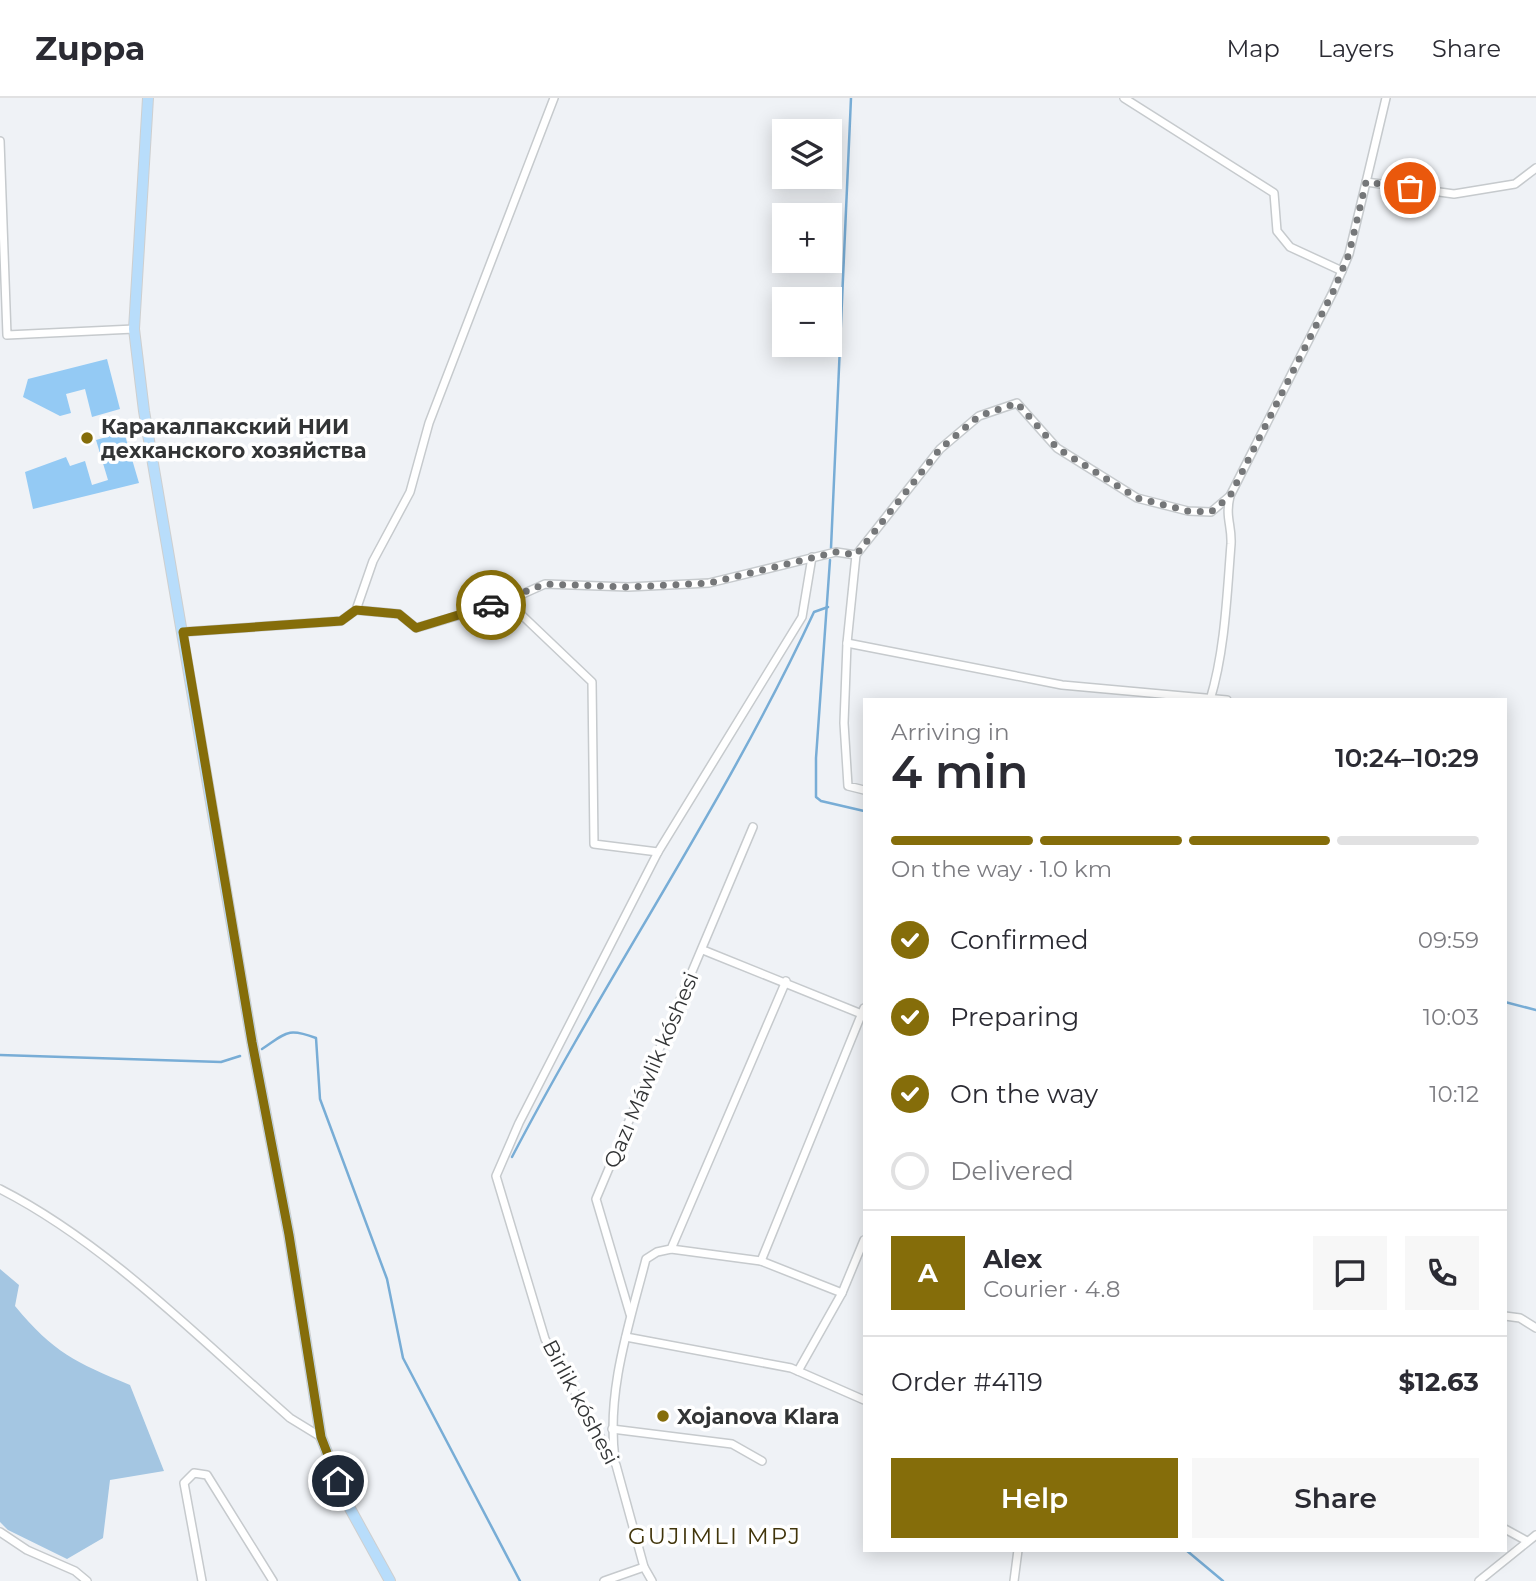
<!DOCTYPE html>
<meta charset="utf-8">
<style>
body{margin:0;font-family:Montserrat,sans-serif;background:#f7f7f7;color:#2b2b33;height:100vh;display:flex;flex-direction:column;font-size:26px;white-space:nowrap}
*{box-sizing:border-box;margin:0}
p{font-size:23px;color:#7c7c81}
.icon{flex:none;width:38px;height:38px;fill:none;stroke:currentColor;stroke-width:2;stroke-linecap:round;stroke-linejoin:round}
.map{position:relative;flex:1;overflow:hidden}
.sheet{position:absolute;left:863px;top:600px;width:644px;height:854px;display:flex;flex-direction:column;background:#fff;border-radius:0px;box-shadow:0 4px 18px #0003}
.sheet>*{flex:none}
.fabs{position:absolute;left:772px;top:21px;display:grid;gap:14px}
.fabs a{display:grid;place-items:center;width:70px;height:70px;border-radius:0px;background:#fff;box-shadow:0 4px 18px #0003;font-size:35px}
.pin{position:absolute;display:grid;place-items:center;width:60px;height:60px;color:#fff;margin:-30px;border:4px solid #fff;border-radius:50%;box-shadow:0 2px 7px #0007}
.courier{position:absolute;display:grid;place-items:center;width:70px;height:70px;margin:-35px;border:5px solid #856d0a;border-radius:50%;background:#fff;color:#222;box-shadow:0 2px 9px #0007}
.overview em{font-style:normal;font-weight:600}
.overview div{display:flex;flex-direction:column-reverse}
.overview{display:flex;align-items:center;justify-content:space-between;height:119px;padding:0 28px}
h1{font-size:46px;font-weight:600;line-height:52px}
.bar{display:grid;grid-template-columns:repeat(4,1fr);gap:10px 7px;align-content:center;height:84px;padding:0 28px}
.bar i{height:9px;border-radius:5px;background:#e1e1e2}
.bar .on{background:#856d0a}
.bar p{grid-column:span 4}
.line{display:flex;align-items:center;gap:18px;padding:0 28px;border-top:2px solid #e1e1e2}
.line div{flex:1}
.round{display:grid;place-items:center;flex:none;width:74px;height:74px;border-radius:0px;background:#f7f7f7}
ol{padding:0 28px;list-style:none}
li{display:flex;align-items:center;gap:21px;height:77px}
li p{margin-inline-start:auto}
li .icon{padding:7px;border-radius:50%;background:#856d0a;color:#fff;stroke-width:4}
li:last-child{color:#7c7c81}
li i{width:38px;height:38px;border:4px solid #e1e1e2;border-radius:50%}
.action{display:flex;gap:14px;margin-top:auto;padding:14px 28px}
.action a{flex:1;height:80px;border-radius:0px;background:#856d0a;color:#fff;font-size:28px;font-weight:600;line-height:80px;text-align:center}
.action a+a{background:#f7f7f7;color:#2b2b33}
header{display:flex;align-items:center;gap:42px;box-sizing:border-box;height:98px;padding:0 35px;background:#fff;border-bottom:2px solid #e1e1e2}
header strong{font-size:33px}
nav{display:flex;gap:38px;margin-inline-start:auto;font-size:24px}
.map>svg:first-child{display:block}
.green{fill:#a4c6e2}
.forest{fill:#94caf4}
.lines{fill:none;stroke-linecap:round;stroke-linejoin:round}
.stream{stroke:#78add6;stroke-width:2.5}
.minor-casing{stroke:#c6cacd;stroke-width:10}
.major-casing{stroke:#cecfcf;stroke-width:12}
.minor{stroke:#fff;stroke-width:7}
.major{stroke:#b8ddfb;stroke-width:10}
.done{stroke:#757779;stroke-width:7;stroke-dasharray:0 12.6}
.route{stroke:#856d0a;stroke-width:9}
.poi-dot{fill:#856d0a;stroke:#fff;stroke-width:2.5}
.labels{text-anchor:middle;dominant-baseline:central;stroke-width:7;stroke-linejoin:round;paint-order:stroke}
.poi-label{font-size:21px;font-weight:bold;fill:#333536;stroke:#fff;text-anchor:start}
.street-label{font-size:21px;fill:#333536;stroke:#fff}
.neighbourhood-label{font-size:23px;letter-spacing:2px;fill:#41350b;stroke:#fff}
</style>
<header>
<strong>Zuppa</strong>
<nav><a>Map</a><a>Layers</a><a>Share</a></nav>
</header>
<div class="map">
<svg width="1536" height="1483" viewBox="0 0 1536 1483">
<rect width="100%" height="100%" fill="#eff2f6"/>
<path class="green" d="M0 1171 19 1187 15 1208C54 1255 75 1264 130 1287L164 1373 110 1382 103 1440 67 1461 8 1432 0 1424Z"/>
<g class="forest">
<path d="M107 261 120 311 92 319 85 291 66 296 71 315 60 318 23 299 28 281Z"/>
<path d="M124 334 139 385 33 411 25 374 66 359 70 368 85 363 92 387 108 382 96 342Z"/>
</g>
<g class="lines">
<g class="stream">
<path d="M831 450 851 0"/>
<path d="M830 462 816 660V699L821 703 864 713"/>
<path d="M1505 904 1536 912"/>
<path d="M262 951C286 935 287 929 316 940L320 1001 387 1181 403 1260 520 1483"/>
<path d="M0 957 221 964 240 958"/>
<path d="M512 1059C608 875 727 702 814 514L828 509"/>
<path d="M1186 1452 1223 1483"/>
</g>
<g class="minor-casing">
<g id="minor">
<path d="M1124 0 1274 95 1277 133 1290 149 1342 173"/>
<path d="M0 43 7 237 134 231"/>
<path d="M1366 84 1454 96 1515 86 1536 70"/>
<path d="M507 503 592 584 594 746 658 754"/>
<path d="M356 512 399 516 416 530 507 503 545 486 628 489 709 485 836 454 856 457"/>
<path d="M183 534 341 523 356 512 373 463 410 394 429 325 554 0"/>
<path d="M847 545 1062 587 1227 602"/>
<path d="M1210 602C1225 553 1227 496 1231 446 1232 427 1225 420 1230 398L1333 194 1349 156 1386 0"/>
<path d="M864 692 848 688 844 625 847 545 856 457 940 351 979 318 1017 305 1057 350 1137 400 1188 413 1211 414 1230 398"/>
<path d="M703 852 864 917"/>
<path d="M0 1091C106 1145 200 1241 290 1320L321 1339"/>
<path d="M671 1151 761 1163 842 1195"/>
<path d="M761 1163 864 910"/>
<path d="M630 1216 596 1101 753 729"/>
<path d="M1505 1218 1520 1220 1536 1230"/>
<path d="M626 1239 791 1270 864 1302"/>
<path d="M798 1273 842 1195 864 1142"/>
<path d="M612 1331 732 1346 762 1363"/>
<path d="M615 1362C606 1294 629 1227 646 1161L657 1154 671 1151 786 883"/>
<path d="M1505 1431 1527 1443"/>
<path d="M0 1434 27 1452 75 1473 87 1483"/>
<path d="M202 1483 184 1385 194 1375 207 1377 273 1483"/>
<path d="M604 1483 644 1469"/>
<path d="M652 1483 644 1469 616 1367 545 1241 496 1078 519 1025 658 754 802 519 812 459"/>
<path d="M1014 1483 1018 1452"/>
<path d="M1479 1483 1536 1437"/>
</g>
</g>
<g class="major-casing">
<path id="major" d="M148 0 134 231 144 313 252 944 289 1137 321 1339 347 1405 390 1483"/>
</g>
<use href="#minor" class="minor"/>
<use href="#major" class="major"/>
</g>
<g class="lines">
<path class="done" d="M491 507 545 486 628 489 709 485 836 454 856 457 940 351 979 318 1017 305 1057 350 1137 400 1188 413 1211 414 1230 398 1333 194 1349 156 1366 84 1410 90"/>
<path class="route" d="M338 1383 321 1339 289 1137 252 944 183 534 341 523 356 512 399 516 416 530 491 507"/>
</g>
<g class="poi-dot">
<circle cx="87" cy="340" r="7"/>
<circle cx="663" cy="1318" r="7"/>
</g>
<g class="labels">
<g class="poi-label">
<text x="101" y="328">Каракалпакский НИИ<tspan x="101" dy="24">дехканского хозяйства</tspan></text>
<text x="677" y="1318">Xojanova Klara</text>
</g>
<g class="street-label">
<text transform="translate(651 972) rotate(-67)">Qazı Máwlik kóshesi</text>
<text transform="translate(581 1304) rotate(62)">Birlik kóshesi</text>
</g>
<g class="neighbourhood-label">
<text x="715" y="1438">GUJIMLI MPJ</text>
</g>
</g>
</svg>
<div class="fabs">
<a><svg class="icon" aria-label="layers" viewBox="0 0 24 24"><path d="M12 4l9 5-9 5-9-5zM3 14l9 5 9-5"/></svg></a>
<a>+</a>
<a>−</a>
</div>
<div class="pin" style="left:1410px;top:90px;background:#ea580c"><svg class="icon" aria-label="bag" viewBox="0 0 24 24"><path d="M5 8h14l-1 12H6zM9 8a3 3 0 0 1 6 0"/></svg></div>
<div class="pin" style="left:338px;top:1383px;background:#1f2937"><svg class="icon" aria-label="home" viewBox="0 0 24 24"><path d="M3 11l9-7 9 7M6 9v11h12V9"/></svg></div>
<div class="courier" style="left:491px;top:507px"><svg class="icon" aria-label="car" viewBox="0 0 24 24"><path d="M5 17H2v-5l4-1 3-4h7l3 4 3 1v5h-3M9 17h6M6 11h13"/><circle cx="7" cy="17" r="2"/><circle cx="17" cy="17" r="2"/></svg></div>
<section class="sheet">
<div class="overview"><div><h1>4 min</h1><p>Arriving in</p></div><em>10:24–10:29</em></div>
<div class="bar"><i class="on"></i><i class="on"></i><i class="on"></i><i></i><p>On the way · 1.0 km</p></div>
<ol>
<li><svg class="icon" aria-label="check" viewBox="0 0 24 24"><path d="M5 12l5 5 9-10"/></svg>Confirmed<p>09:59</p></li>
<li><svg class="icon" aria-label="check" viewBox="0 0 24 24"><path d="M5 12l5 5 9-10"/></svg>Preparing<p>10:03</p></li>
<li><svg class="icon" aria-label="check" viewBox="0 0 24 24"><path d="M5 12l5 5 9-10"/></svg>On the way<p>10:12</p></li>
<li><i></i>Delivered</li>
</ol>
<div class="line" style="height:126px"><b class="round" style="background:#856d0a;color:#fff">A</b><div><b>Alex</b><p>Courier · 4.8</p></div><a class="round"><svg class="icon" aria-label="chat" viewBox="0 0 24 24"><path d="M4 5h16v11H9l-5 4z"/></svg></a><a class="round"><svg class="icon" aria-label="phone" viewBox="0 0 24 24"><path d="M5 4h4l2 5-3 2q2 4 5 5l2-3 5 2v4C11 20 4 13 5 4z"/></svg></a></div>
<div class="line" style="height:91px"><div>Order #4119</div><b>$12.63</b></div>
<div class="action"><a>Help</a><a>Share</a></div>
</section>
</div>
